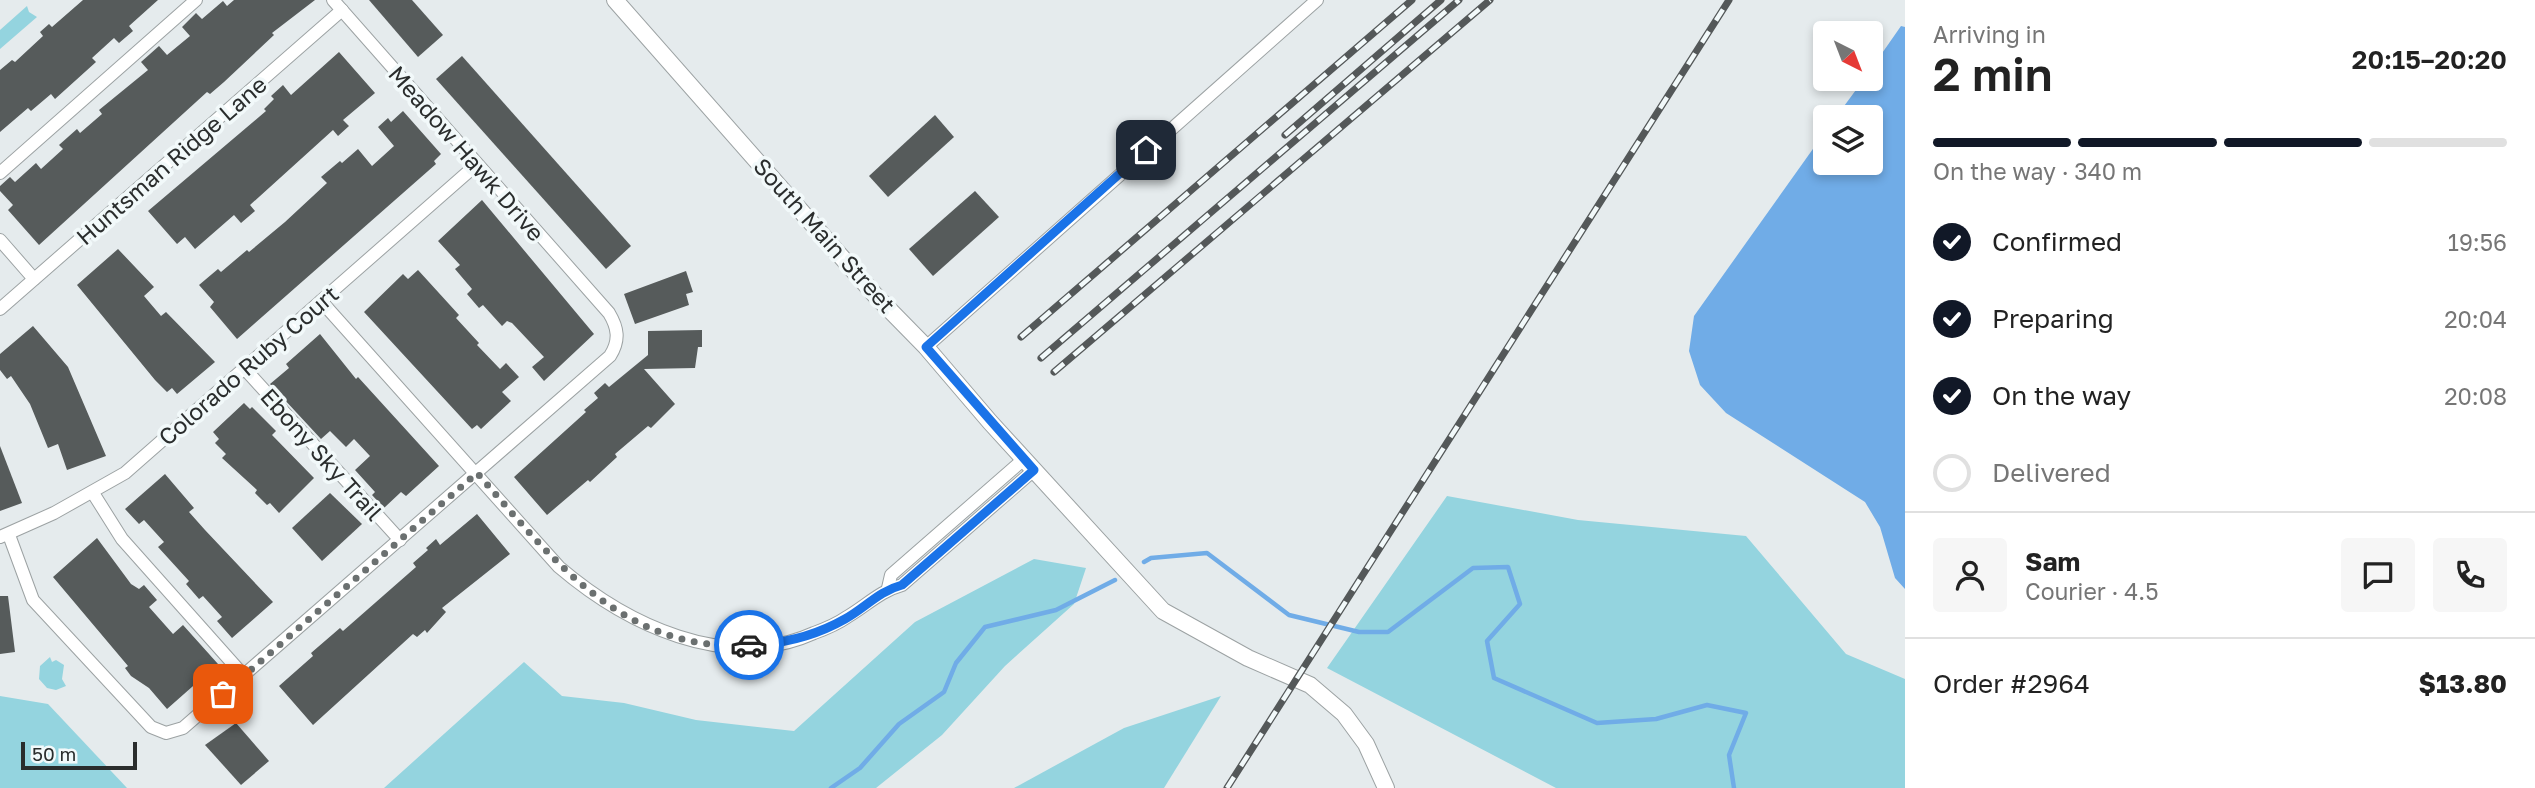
<!DOCTYPE html>
<meta charset="utf-8">
<style>
body{margin:0;font-family:"Golos Text",sans-serif;background:#f6f6f6;color:#222;height:100vh;display:flex;flex-direction:column;font-size:26px;white-space:nowrap}
*{box-sizing:border-box;margin:0}
p{font-size:23px;color:#767676}
.icon{flex:none;width:38px;height:38px;fill:none;stroke:currentColor;stroke-width:2;stroke-linecap:round;stroke-linejoin:round}
.map{position:relative;flex:1;overflow:hidden}
.drawer{display:flex;flex-direction:column;background:#fff;width:630px}
.drawer>*{flex:none}
.needle{width:46px;rotate:138deg}
.tools{position:absolute;left:1813px;top:21px;display:grid;gap:14px}
.tools a{display:grid;place-items:center;width:70px;height:70px;border-radius:7px;background:#fff;box-shadow:0 4px 10px #0003;font-size:35px}
.scale{position:absolute;left:21px;bottom:18px;width:116px;box-sizing:border-box;padding-left:7px;border:4px solid #2a2d2d;border-top:0;font-size:19px;line-height:24px;white-space:nowrap;color:#2a2d2d;-webkit-text-stroke:5px #f2f9fa;paint-order:stroke}
.pin{position:absolute;display:grid;place-items:center;width:60px;height:60px;color:#fff;margin:-30px;border-radius:14px;box-shadow:0 4px 10px #0006}
.courier{position:absolute;display:grid;place-items:center;width:70px;height:70px;margin:-35px;border:5px solid #1a73e8;border-radius:50%;background:#fff;color:#222;box-shadow:0 2px 9px #0007}
.overview em{font-style:normal;font-weight:600}
.overview div{display:flex;flex-direction:column-reverse}
.overview{display:flex;align-items:center;justify-content:space-between;height:119px;padding:0 28px}
h1{font-size:46px;font-weight:600;line-height:52px}
.bar{display:grid;grid-template-columns:repeat(4,1fr);gap:10px 7px;align-content:center;height:84px;padding:0 28px}
.bar i{height:9px;border-radius:5px;background:#e0e0e0}
.bar .on{background:#111827}
.bar p{grid-column:span 4}
.line{display:flex;align-items:center;gap:18px;padding:0 28px;border-top:2px solid #e0e0e0}
.line div{flex:1}
.round{display:grid;place-items:center;flex:none;width:74px;height:74px;border-radius:7px;background:#f6f6f6}
ol{padding:0 28px;list-style:none}
li{display:flex;align-items:center;gap:21px;height:77px}
li p{margin-inline-start:auto}
li .icon{padding:7px;border-radius:50%;background:#111827;color:#fff;stroke-width:4}
li:last-child{color:#767676}
li i{width:38px;height:38px;border:4px solid #e0e0e0;border-radius:50%}
main{display:flex;flex:1;min-height:0}
.map>svg:first-child{display:block}
.green{fill:#94d4df}
.water{fill:#70ace7}
.lines{fill:none;stroke-linecap:round;stroke-linejoin:round}
.stream{stroke:#70ace7;stroke-width:4.5}
.building{fill:#565b5b}
.minor-casing{stroke:#9ca2a3;stroke-width:14}
.tertiary-casing{stroke:#9ca2a3;stroke-width:18}
.minor{stroke:#fff;stroke-width:12}
.tertiary{stroke:#fff;stroke-width:16}
.rail-casing{stroke:#545859;stroke-width:7}
.rail{stroke:#f2f9fa;stroke-width:4.5;stroke-dasharray:13;stroke-linecap:butt}
.done{stroke:#6b7070;stroke-width:7;stroke-dasharray:0 12.6}
.route{stroke:#1a73e8;stroke-width:9}
.labels{text-anchor:middle;dominant-baseline:central;stroke-width:7;stroke-linejoin:round;paint-order:stroke}
.street-label{font-size:23px;fill:#2a2d2d;stroke:#f2f9fa}
</style>
<main>
<div class="map">
<svg width="1905" height="788" viewBox="0 0 1905 788">
<rect width="100%" height="100%" fill="#e5ebed"/>
<g class="green">
<path d="M27 6 29 12 37 17 0 49V30Z"/>
<path d="M1447 496 1578 520 1746 536 1846 654 1905 679V788H1556L1327 668Z"/>
<path d="M1034 559 1086 568 1074 604 1005 666 942 735 876 788H384L524 662 562 696 624 703 696 720 794 731 915 622Z"/>
<path d="M50 657 52 662 56 660 64 665 62 679 66 686 56 690 47 688 39 679 40 666Z"/>
<path d="M0 696 48 704 127 788H0Z"/>
<path d="M1221 696 1164 788H1014L1124 728Z"/>
</g>
<path class="water" d="M1901 26 1905 27V589L1895 578 1880 527 1865 502 1726 413 1700 385 1689 351 1694 316 1825 132V163H1871V117H1836L1864 79H1871V69Z"/>
<g class="lines">
<g class="stream">
<path d="M1144 562 1151 558 1207 553 1289 615 1359 632H1388L1473 568 1508 567 1520 604 1487 641 1494 678 1597 723 1656 719 1707 705 1746 713 1729 755 1734 788"/>
<path d="M831 788 860 768 899 724 944 692 956 663 985 627 1056 610 1115 580"/>
</g>
</g>
<g class="building">
<path d="M83 0H158L129 26 133 31 119 43 114 38 92 58 96 62 55 99 51 94 31 111 28 108 0 132V70L12 60 15 62 43 36 40 32 49 24 52 27Z"/>
<path d="M234 0H315L272 33 274 35 224 82 210 94 207 92 39 245 8 210 13 205 0 191V186L10 177 15 182 36 163 41 169 63 149 59 145 77 129 80 133 102 114 99 110 148 70 141 62 159 46 167 55 190 36 182 27 196 13 202 19 223 1 227 6Z"/>
<path d="M369 0H412L443 35 418 57Z"/>
<path d="M339 52 375 93 343 120 349 126 338 136 333 130 250 205 255 211 241 223 234 215 195 249 185 237 177 244 148 211 266 111 264 109 274 99 271 96 283 85 291 95Z"/>
<path d="M462 56 631 246 606 269 436 79Z"/>
<path d="M403 111 441 154 434 161 436 164 237 339 210 307 214 302 199 285 218 269 221 272 247 250 249 252 285 222 327 183 321 177 340 161 342 163 358 149 372 166 394 146 378 127 388 118 391 122Z"/>
<path d="M935 115 954 137 888 197 869 176Z"/>
<path d="M975 191 999 217 933 276 909 249Z"/>
<path d="M482 200 594 334 544 381 532 367 544 357 512 323 507 321 502 326 483 305 479 308 467 294 472 289 455 269 460 265 438 241Z"/>
<path d="M118 249 154 287 144 296 161 316 166 312 215 362 177 394 172 388 167 392 155 380 77 285Z"/>
<path d="M418 270 459 315 456 318 479 343 477 345 500 369 506 363 519 377 502 392 511 401 481 429 477 425 472 429 364 312 403 274 408 279Z"/>
<path d="M686 271 693 292 686 294 689 305 635 324 624 294Z"/>
<path d="M33 326 68 367 106 456 67 470 58 444 48 448 30 404 11 376 7 379 0 370V354Z"/>
<path d="M702 330V347H698L695 368 644 369 675 404 651 428 648 426 615 454 617 457 590 482 588 480 547 515 514 477 586 412 584 410 598 398 594 393 605 383 609 387 648 355V331Z"/>
<path d="M320 334 356 379 358 377 439 466 406 496 401 492 384 508 372 495 375 492 355 470 370 456 354 439 346 447 330 431 321 439 270 384 289 368 286 364Z"/>
<path d="M244 403 250 409 252 407 276 431 272 435 314 478 279 513 270 503 267 505 255 493 257 490 222 458 226 454 215 443 219 439 213 432Z"/>
<path d="M0 446 22 503 0 511Z"/>
<path d="M165 474 194 508 189 512 205 530 273 602 232 638 217 621 222 617 203 596 199 599 186 584 189 581 158 547 164 542 144 520 139 524 125 509Z"/>
<path d="M330 493 362 524 322 561 292 528Z"/>
<path d="M477 514 510 554 442 608 446 612 427 633 425 630 417 637 413 634 313 725 279 686 313 656 311 653 340 628 343 631 416 567 413 563 428 550 426 548 436 539 440 545Z"/>
<path d="M97 538 131 584 139 589 144 585 157 600 149 607 173 634 183 625 218 664 167 709 149 688 131 676 125 668 128 666 53 577Z"/>
<path d="M0 596H8L15 652 0 654Z"/>
<path d="M236 723 269 761 241 785 205 745Z"/>
</g>
<g class="lines">
<g class="minor-casing">
<g id="minor">
<path d="M0 173 196 0"/>
<path d="M0 240 34 279"/>
<path d="M321 301 559 567C626 624 725 673 814 633 825 629 837 624 847 617 866 606 880 591 902 585L1034 470"/>
<path d="M0 309 342 10"/>
<path d="M926 347 1317 0"/>
<path d="M244 368 400 540"/>
<path d="M93 493 122 539 244 676"/>
<path d="M9 535 33 600 151 727 166 733 183 728 610 356C620 340 618 328 609 313L333 0"/>
<path d="M0 537 54 513 125 473 476 165"/>
<path d="M888 588 891 575 1024 459"/>
</g>
</g>
<g class="tertiary-casing">
<path id="tertiary" d="M615 0 875 295 926 347 990 422 1163 611 1248 658 1310 685 1344 714 1366 744 1386 788"/>
</g>
<use href="#minor" class="minor"/>
<use href="#tertiary" class="tertiary"/>
<g class="rail-casing">
<g id="rail">
<path d="M1285 135 1441 0"/>
<path d="M1021 337 1412 0"/>
<path d="M1041 358 1459 0"/>
<path d="M1054 372 1490 0"/>
<path d="M1227 788 1729 0"/>
</g>
</g>
<use href="#rail" class="rail"/>
</g>
<g class="lines">
<path class="done" d="M223 694 477 473C551 557 622 653 749 645"/>
<path class="route" d="M749 645C783 644 815 636 845 619 865 608 879 591 902 585L1034 470 926 347 1146 150"/>
</g>
<g class="labels">
<g class="street-label">
<text transform="translate(467 153) rotate(49)">Meadow Hawk Drive</text>
<text transform="translate(171 160) rotate(-41)">Huntsman Ridge Lane</text>
<text transform="translate(825 235) rotate(48)">South Main Street</text>
<text transform="translate(248 365) rotate(-41)">Colorado Ruby Court</text>
<text transform="translate(322 454) rotate(48)">Ebony Sky Trail</text>
</g>
</g>
</svg>
<div class="tools">
<a><svg class="needle" viewBox="-14 -14 28 28"><path d="M0-13l5 13h-10z" fill="#e53935"/><path d="M0 13l5-13h-10z" fill="#767676"/></svg></a>
<a><svg class="icon" aria-label="layers" viewBox="0 0 24 24"><path d="M12 4l9 5-9 5-9-5zM3 14l9 5 9-5"/></svg></a>
</div>
<div class="scale">50 m</div>
<div class="pin" style="left:223px;top:694px;background:#ea580c"><svg class="icon" aria-label="bag" viewBox="0 0 24 24"><path d="M5 8h14l-1 12H6zM9 8a3 3 0 0 1 6 0"/></svg></div>
<div class="pin" style="left:1146px;top:150px;background:#1f2937"><svg class="icon" aria-label="home" viewBox="0 0 24 24"><path d="M3 11l9-7 9 7M6 9v11h12V9"/></svg></div>
<div class="courier" style="left:749px;top:645px"><svg class="icon" aria-label="car" viewBox="0 0 24 24"><path d="M5 17H2v-5l4-1 3-4h7l3 4 3 1v5h-3M9 17h6M6 11h13"/><circle cx="7" cy="17" r="2"/><circle cx="17" cy="17" r="2"/></svg></div>
</div>
<section class="drawer">
<div class="overview"><div><h1>2 min</h1><p>Arriving in</p></div><em>20:15–20:20</em></div>
<div class="bar"><i class="on"></i><i class="on"></i><i class="on"></i><i></i><p>On the way · 340 m</p></div>
<ol>
<li><svg class="icon" aria-label="check" viewBox="0 0 24 24"><path d="M5 12l5 5 9-10"/></svg>Confirmed<p>19:56</p></li>
<li><svg class="icon" aria-label="check" viewBox="0 0 24 24"><path d="M5 12l5 5 9-10"/></svg>Preparing<p>20:04</p></li>
<li><svg class="icon" aria-label="check" viewBox="0 0 24 24"><path d="M5 12l5 5 9-10"/></svg>On the way<p>20:08</p></li>
<li><i></i>Delivered</li>
</ol>
<div class="line" style="height:126px"><a class="round"><svg class="icon" aria-label="person" viewBox="0 0 24 24"><circle cx="12" cy="8" r="4"/><path d="M4 21q1-7 8-7t8 7"/></svg></a><div><b>Sam</b><p>Courier · 4.5</p></div><a class="round"><svg class="icon" aria-label="chat" viewBox="0 0 24 24"><path d="M4 5h16v11H9l-5 4z"/></svg></a><a class="round"><svg class="icon" aria-label="phone" viewBox="0 0 24 24"><path d="M5 4h4l2 5-3 2q2 4 5 5l2-3 5 2v4C11 20 4 13 5 4z"/></svg></a></div>
<div class="line" style="height:91px"><div>Order #2964</div><b>$13.80</b></div>
</section>
</main>
